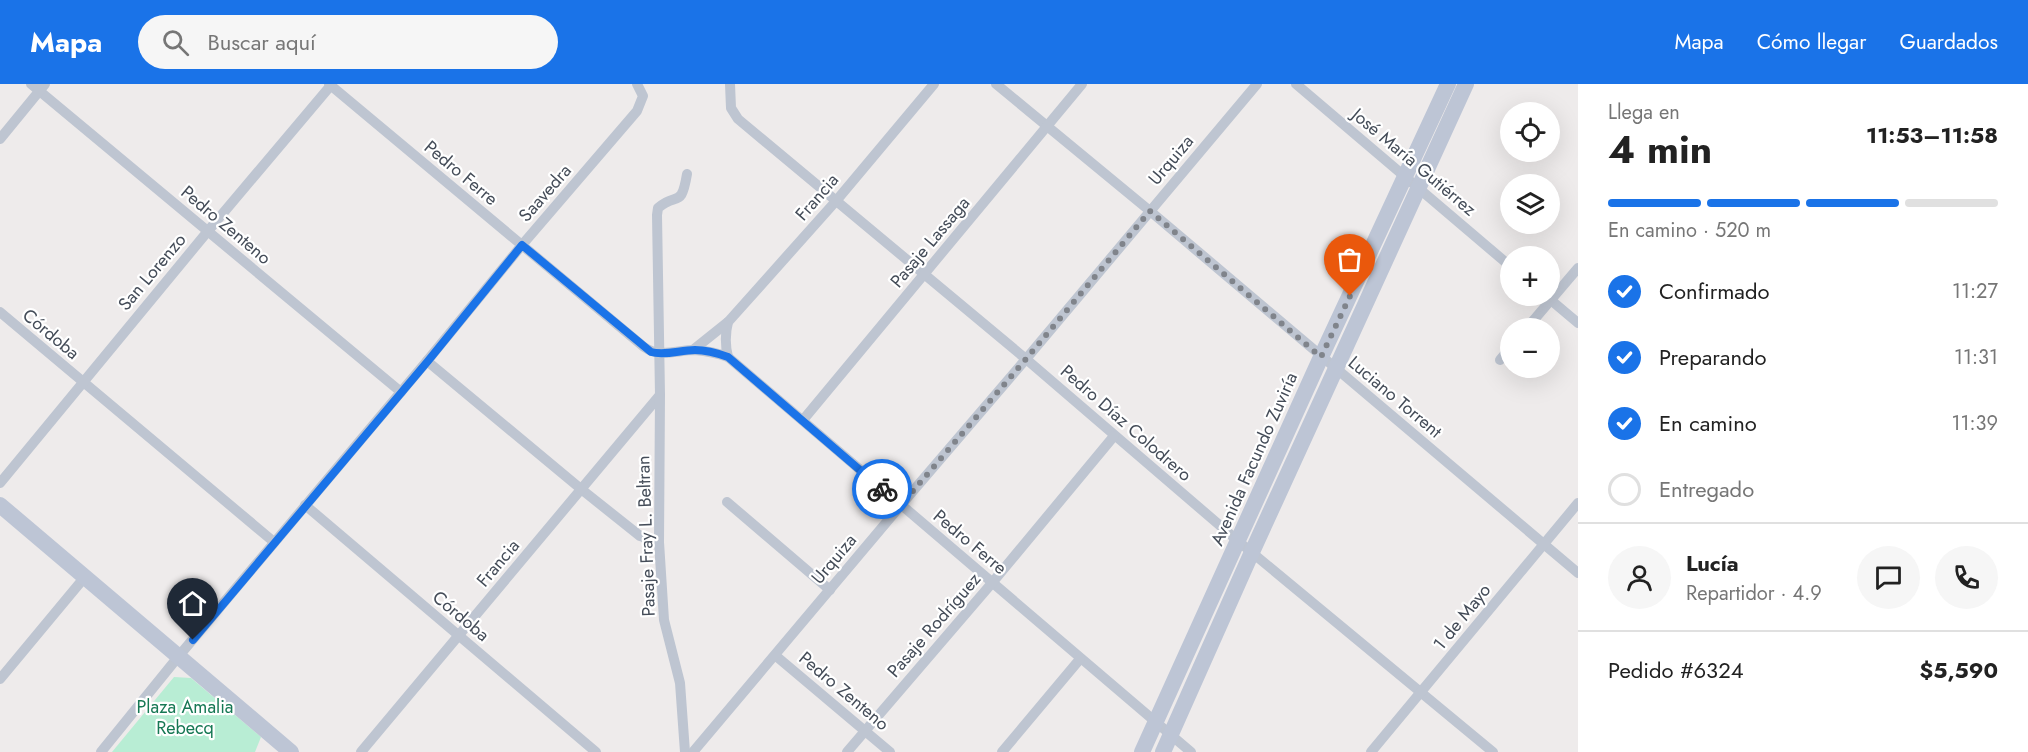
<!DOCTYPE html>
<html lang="es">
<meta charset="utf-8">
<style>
body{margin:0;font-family:Jost,sans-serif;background:#f6f6f6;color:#222;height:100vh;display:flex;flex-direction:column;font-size:22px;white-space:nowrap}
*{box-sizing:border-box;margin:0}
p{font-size:20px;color:#767676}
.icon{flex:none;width:33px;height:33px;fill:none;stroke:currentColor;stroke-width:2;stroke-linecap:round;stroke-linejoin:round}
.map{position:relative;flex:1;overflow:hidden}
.sheet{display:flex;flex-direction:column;background:#fff;width:450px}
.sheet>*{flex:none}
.fabs{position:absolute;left:1500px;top:18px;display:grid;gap:12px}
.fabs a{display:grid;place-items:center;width:60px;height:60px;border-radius:50%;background:#fff;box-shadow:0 6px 24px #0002;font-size:30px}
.pin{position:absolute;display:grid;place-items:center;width:51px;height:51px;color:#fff;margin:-62px -26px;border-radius:50% 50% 50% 0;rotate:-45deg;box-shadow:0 0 6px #0007}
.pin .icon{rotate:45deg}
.courier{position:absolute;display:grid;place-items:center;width:60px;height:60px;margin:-30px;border:4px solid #1a73e8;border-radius:50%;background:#fff;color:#222;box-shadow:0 2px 8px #0007}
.summary em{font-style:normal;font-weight:700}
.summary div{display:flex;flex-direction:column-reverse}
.summary{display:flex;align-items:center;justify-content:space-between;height:102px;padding:0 30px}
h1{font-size:39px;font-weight:700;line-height:45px}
.bar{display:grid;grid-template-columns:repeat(4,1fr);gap:9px 6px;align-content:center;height:72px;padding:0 30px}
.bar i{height:8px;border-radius:4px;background:#e0e0e0}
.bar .active{background:#1a73e8}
.bar p{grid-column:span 4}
.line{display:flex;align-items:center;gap:15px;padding:0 30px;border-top:2px solid #e0e0e0}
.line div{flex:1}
.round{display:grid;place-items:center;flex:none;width:63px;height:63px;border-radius:32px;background:#f6f6f6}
ol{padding:0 30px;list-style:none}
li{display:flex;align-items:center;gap:18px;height:66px}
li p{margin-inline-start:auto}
li .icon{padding:6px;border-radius:50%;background:#1a73e8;color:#fff;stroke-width:4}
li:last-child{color:#767676}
li i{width:33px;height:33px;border:3px solid #e0e0e0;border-radius:50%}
header{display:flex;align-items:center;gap:36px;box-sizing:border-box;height:84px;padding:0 30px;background:#1a73e8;color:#fff}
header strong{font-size:28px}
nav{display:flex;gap:33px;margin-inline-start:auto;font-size:21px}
.search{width:420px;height:54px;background:#f6f6f6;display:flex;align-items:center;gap:15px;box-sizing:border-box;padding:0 21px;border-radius:33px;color:#767676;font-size:22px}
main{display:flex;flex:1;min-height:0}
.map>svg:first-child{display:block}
.green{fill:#b8edd4}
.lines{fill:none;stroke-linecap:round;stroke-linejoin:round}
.street{stroke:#bec5d1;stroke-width:10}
.secondary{stroke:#bdc5d5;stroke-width:16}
.done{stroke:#80848b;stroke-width:6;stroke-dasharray:0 10.8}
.route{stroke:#1a73e8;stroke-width:8}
.labels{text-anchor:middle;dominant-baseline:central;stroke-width:4.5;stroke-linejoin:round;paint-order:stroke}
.street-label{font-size:18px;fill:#444c58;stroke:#fff}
.park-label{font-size:18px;fill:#167854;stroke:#fff}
</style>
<header>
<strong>Mapa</strong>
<div class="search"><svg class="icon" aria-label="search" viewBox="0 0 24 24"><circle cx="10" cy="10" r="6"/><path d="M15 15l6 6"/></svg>Buscar aquí</div>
<nav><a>Mapa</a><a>Cómo llegar</a><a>Guardados</a></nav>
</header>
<main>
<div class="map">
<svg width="1578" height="668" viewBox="0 0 1578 668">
<rect width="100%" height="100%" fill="#eeebeb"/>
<path class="green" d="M174 593 191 594 261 653 255 668H112Z"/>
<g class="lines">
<g class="street">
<path d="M31 0 401 308"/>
<path d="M329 0 644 263C660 274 677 266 695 266 707 267 717 269 728 273L1191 668"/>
<path d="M730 0 731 24 738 35 1026 275 1238 457 1493 668"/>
<path d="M996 0 1150 127 1578 489"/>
<path d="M1296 0 1510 182"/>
<path d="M0 55 45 0"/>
<path d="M1546 212 1578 239"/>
<path d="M0 228 274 458"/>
<path d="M728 238C725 250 725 261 728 273"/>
<path d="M1527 244 1578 184"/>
<path d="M693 266 728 238 836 117 934 0"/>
<path d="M1500 276 1510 264"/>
<path d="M427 277 581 405 640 452 659 458"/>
<path d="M803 336 1082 0"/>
<path d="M0 399 208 147 332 0"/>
<path d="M727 418 830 506"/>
<path d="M305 421 596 668"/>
<path d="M776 572 890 668"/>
<path d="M0 595 84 494"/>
<path d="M101 668 178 573 427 277 522 161 637 27 643 12 637 0"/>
<path d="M361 668 660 311"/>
<path d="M685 668 680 599 664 536 659 458 660 311 657 131 658 124C677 107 681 126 687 90"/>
<path d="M693 668 901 421 1026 275 1257 0"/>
<path d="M847 668 992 499 1114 352"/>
<path d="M1002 668 1080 575"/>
<path d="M1371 668 1578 419"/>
</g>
<g class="secondary">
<path d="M0 421 291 668"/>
<path d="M1142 668 1321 273 1448 0"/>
<path d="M1163 668 1252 468 1466 0"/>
</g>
</g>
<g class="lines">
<path class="done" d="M882 405 901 421 1026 275 1150 127 1321 273 1350 212"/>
<path class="route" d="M193 556 428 277 522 161 651 268C665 272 680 266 695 266 707 266 717 269 728 273L882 405"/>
</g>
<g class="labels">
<g class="street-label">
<text transform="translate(1171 76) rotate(-50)">Urquiza</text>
<text transform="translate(1414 78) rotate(40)">José María Gutiérrez</text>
<text transform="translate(461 89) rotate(40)">Pedro Ferre</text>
<text transform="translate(545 109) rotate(-49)">Saavedra</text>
<text transform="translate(817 113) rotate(-49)">Francia</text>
<text transform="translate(226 141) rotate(40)">Pedro Zenteno</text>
<text transform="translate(930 158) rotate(-50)">Pasaje Lassaga</text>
<text transform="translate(152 188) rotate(-50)">San Lorenzo</text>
<text transform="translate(51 250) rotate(40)">Córdoba</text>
<text transform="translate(1395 313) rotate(40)">Luciano Torrent</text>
<text transform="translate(1126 339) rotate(41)">Pedro Díaz Colodrero</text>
<text transform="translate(1254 375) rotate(-66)">Avenida Facundo Zuviría</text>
<text transform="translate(646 452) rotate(-92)">Pasaje Fray L. Beltran</text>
<text transform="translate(970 458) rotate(40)">Pedro Ferre</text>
<text transform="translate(834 475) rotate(-50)">Urquiza</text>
<text transform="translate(498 479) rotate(-50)">Francia</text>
<text transform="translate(461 532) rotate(40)">Córdoba</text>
<text transform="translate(1462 533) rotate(-51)">1 de Mayo</text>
<text transform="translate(934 541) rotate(-49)">Pasaje Rodríguez</text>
<text transform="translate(844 607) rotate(40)">Pedro Zenteno</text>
</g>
<g class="park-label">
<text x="185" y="623">Plaza Amalia<tspan x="185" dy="21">Rebecq</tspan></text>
</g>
</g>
</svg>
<div class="fabs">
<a><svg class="icon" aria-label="locate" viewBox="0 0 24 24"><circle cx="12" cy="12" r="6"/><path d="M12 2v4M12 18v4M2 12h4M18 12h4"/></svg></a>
<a><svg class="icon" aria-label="layers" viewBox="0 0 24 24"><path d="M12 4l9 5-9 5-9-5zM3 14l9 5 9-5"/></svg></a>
<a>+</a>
<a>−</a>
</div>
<div class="pin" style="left:1350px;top:212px;background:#ea580c"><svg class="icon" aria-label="bag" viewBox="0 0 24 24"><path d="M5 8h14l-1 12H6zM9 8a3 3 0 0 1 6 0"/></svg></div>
<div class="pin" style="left:193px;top:556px;background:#1f2937"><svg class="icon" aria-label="home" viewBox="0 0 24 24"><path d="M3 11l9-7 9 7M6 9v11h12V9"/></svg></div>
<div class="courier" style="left:882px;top:405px"><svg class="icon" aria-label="bike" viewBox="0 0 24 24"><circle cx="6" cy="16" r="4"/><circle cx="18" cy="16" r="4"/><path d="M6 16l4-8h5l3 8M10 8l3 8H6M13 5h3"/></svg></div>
</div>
<section class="sheet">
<div class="summary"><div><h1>4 min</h1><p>Llega en</p></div><em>11:53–11:58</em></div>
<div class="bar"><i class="active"></i><i class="active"></i><i class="active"></i><i></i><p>En camino · 520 m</p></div>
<ol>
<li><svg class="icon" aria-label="check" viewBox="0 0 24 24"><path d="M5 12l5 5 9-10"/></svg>Confirmado<p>11:27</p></li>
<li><svg class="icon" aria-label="check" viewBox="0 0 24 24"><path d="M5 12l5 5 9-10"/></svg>Preparando<p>11:31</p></li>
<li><svg class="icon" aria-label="check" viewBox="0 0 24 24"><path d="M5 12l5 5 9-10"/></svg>En camino<p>11:39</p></li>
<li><i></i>Entregado</li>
</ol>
<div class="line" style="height:108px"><a class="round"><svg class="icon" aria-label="person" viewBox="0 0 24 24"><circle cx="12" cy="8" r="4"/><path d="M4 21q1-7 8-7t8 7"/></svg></a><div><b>Lucía</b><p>Repartidor · 4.9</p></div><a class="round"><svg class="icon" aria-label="chat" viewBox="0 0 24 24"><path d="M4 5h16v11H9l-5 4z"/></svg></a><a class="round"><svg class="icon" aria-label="phone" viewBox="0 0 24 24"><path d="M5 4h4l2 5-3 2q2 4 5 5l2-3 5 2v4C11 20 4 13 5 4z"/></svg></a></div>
<div class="line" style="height:78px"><div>Pedido #6324</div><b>$5,590</b></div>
</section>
</main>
